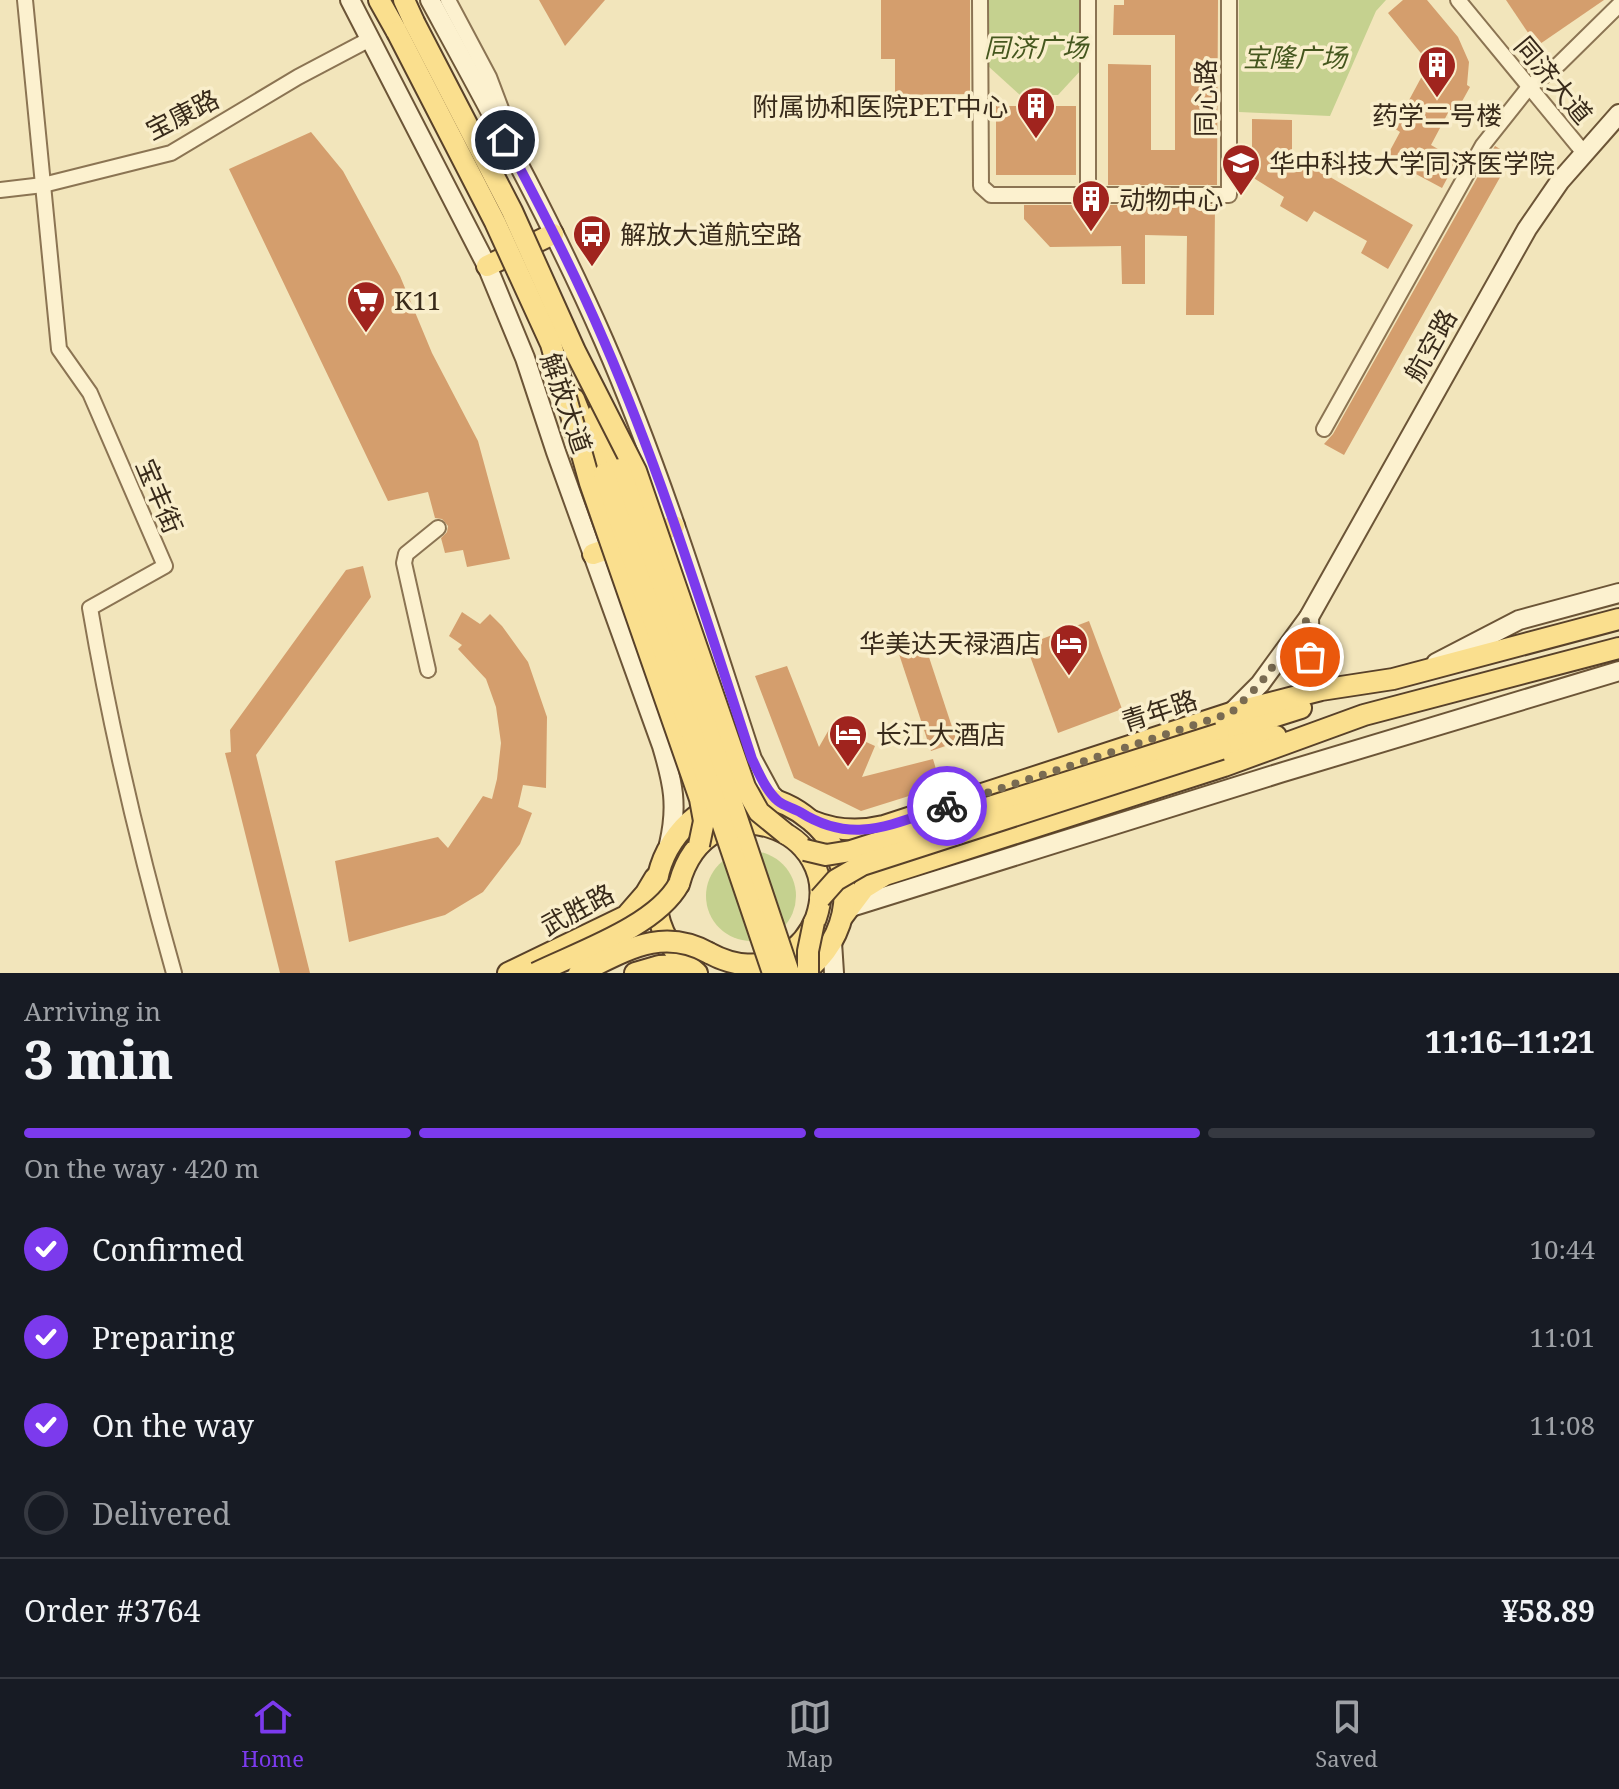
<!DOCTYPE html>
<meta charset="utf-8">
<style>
body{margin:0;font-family:"Noto Serif","Noto Sans SC",serif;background:#20242c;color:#f1f3f6;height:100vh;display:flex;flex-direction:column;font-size:30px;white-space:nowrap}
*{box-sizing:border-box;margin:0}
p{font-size:26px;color:#9ea1a6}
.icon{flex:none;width:44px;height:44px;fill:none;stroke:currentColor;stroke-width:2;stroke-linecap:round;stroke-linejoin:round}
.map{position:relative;height:973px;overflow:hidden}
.drawer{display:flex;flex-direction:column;background:#171b24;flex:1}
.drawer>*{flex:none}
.pin{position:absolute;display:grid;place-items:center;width:68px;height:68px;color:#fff;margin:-34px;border:4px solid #fff;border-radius:50%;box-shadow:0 2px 8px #0007}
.courier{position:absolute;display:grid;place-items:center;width:80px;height:80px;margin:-40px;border:6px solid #7c3aed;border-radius:50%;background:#fff;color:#222;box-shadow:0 2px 10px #0007}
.summary em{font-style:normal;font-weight:800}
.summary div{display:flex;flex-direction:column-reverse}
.summary{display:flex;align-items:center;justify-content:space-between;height:136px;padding:0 24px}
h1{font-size:52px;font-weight:800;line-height:60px}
.bar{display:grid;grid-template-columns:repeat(4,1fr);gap:12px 8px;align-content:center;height:96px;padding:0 24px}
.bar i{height:10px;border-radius:6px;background:#363941}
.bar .on{background:#7c3aed}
.bar p{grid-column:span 4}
.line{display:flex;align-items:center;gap:20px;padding:0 24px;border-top:2px solid #363941}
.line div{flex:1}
ol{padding:0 24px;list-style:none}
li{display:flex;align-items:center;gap:24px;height:88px}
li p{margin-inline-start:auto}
li .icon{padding:8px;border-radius:50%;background:#7c3aed;color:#fff;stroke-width:4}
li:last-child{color:#9ea1a6}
li i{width:44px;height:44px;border:4px solid #363941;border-radius:50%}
.tab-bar{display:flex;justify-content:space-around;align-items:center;height:112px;border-top:2px solid #363941;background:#171b24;font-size:22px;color:#9ea1a6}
.tab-bar a{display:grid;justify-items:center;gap:4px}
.tab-bar .on{color:#7c3aed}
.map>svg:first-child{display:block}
.green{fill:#c5d18f}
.building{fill:#d49e6d}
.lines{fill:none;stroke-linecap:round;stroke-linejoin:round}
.street-casing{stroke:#8b7453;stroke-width:18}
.secondary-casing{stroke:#6c5537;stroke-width:22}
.primary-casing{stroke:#584129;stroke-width:24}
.street{stroke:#fcf1cf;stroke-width:14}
.secondary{stroke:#fcf1cf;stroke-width:18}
.primary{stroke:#fadf8e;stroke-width:20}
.primary-bridge-casing{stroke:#584129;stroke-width:24;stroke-linecap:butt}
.primary-bridge{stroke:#fadf8e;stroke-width:20}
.done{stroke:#796b52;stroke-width:8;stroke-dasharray:0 14.4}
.route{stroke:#7c3aed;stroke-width:10}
.labels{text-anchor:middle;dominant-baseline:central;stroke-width:7;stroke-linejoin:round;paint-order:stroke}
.park-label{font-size:26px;font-style:italic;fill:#45571e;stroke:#f9eecb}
.street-label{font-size:26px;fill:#382a1a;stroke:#f9eecb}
.poi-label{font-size:26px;fill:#382a1a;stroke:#f9eecb;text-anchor:start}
</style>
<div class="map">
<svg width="1619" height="973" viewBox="0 0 1619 973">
<rect width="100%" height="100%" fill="#f2e5bb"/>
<g class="green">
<path d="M988 0H1082V69L1058 95H1020L988 66Z"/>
<path d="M1239 0H1386L1376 11 1330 116 1239 112Z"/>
<circle cx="751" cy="896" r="45"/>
</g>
<g class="building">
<path d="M539 0H605L565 46Z"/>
<path d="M881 0H970V94L895 95V59H881Z"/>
<path d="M1124 0H1218L1217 185H1108V64L1151 65V150H1175V35H1113L1114 5H1124Z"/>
<path d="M1403 0H1427L1458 37 1469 62 1467 85 1470 87 1455 114 1449 111 1431 145 1457 160 1442 188 1386 158 1400 132 1394 128 1429 63 1388 13Z"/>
<path d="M1506 0H1604L1537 46Z"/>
<rect x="996" y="106" width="80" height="69"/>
<path d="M1252 119 1292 120V155L1413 225 1388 269 1361 253 1367 241 1314 211 1307 222 1280 206 1284 197 1252 177Z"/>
<path d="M311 132 343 171 400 276 432 353 478 441 510 559 467 567 463 550 445 553 441 538 447 532 448 526 442 519 435 518 428 492 388 501 229 169Z"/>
<path d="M1495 146 1512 156 1344 455 1324 444 1333 434Z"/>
<path d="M1024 205H1215L1214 315H1186L1187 236 1145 235V284H1122L1121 246 1050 247 1024 219Z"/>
<path d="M363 566 371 597 256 755 310 973H280L225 753 231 752 230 730 346 570Z"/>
<path d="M462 612 480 624 490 614 502 626 528 662 547 717 546 788 523 785 518 807 532 813 520 844 483 892 445 915 349 942 335 861 438 837 448 848 483 796 492 799 497 779 501 743 496 707 486 679 458 649 462 645 449 636Z"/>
<path d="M1089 621 1122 709 1058 733 1026 645Z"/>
<path d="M924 642 957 742 931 751 898 651Z"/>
<path d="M787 666 819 747 831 726 875 746 862 777 933 759 941 786 861 811 794 778 755 676Z"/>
</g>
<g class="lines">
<g class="street-casing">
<g id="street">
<path d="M25 0 59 349 90 393 165 566 90 608C111 731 140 853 174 973"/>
<path d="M448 0 489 77 511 135"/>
<path d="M980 0 981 186 991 195H1229V0"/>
<path d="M1088 0V195"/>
<path d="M1458 0 1584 153"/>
<path d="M0 190 43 185 171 153 298 77 370 39"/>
<path d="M1324 429 1483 145 1529 87 1559 64 1619 5"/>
<path d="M428 670 404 563 406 554 438 528"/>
</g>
</g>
<g class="secondary-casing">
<g id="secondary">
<path d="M350 0 487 266 525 358 556 452 662 746C673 783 678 806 669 844"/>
<path d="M430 0C491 112 553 224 604 341 663 476 706 619 752 759L771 794 780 803"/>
<path d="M1309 617 1310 657 1321 690"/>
<path d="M1436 663 1519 620 1619 593"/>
<path d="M1231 713 1260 684 1309 617 1527 229 1560 181 1619 114"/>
<path d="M848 908 1280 773 1619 671"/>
<path d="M832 942 834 973"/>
</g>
</g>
<g class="primary-casing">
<g id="primary">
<path d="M379 0 397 32"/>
<path d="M404 0 414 22"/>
<path d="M487 266 553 234"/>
<path d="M574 399 604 474"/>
<path d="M598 413 620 469"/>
<path d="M593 554 674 526"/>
<path d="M1219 734 1301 708"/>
<path d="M1221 749 1276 736"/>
<path d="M812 821C836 831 859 832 884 826L1231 713 1321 690 1393 679 1619 619"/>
<path d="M679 884C708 777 847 828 816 918 810 933 799 947 785 955 761 970 733 966 709 953"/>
<path d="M843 916 864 888 885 875 1224 766 1364 715 1619 648"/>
<path d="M508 973 626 916 646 893 655 878"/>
<path d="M635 973 659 966 687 965"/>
<path d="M697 973C591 890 713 739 810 820 829 835 842 859 844 883 848 919 832 952 803 973"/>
</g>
</g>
<use href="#street" class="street"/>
<use href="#secondary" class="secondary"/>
<use href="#primary" class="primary"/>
<g class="primary-bridge-casing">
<g id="primary-bridge">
<path d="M414 22 512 211 575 351 636 471 745 787 759 812 786 834"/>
<path d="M397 32 495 222 551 344 590 483 700 799 704 821 699 845"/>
<path d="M620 469 789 973"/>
<path d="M604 474 773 973"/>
<path d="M805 850 826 855 851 851 1219 734"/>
<path d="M820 898 836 880 862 865 1221 749"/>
<path d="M536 973C579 952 656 926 679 884"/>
<path d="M579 973C624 952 661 926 709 953"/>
<path d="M808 973V951L814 922"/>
</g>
</g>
<use href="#primary-bridge" class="primary-bridge"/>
</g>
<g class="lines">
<path class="done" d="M947 806 1231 713 1260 684 1309 617 1310 657"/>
<path class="route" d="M505 140C540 206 575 273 604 341 663 477 706 619 752 759 759 773 766 791 778 801 784 806 793 808 800 812 854 846 891 824 947 806"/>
</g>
<defs>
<g id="building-pin" transform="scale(2)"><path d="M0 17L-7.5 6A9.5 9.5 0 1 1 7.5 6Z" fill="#a0241e" stroke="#f9eecb"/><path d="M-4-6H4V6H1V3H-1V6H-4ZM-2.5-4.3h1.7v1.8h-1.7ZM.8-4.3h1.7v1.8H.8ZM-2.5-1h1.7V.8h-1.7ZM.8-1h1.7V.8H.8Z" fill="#fff"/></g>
<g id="university-pin" transform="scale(2)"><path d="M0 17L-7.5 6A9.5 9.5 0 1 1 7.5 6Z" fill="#a0241e" stroke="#f9eecb"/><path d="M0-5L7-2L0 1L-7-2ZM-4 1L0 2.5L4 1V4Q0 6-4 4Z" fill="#fff"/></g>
<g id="bus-pin" transform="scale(2)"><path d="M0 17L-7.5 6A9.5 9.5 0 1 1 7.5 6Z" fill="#a0241e" stroke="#f9eecb"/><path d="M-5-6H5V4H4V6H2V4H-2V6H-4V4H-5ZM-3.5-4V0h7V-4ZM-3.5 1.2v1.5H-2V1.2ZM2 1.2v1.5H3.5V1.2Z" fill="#fff"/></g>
<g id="supermarket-pin" transform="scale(2)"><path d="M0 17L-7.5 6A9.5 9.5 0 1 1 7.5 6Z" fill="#a0241e" stroke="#f9eecb"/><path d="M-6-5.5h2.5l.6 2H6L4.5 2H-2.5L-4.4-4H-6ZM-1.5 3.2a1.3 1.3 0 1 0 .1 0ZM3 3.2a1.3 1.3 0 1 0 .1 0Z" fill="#fff"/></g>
<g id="hotel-pin" transform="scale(2)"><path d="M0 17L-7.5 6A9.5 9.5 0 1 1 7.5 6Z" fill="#a0241e" stroke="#f9eecb"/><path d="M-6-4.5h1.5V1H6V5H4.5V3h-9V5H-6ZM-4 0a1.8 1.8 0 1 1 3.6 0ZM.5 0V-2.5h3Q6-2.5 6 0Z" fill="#fff"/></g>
</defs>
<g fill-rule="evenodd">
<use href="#building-pin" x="1437" y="65"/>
<use href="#building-pin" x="1036" y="106"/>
<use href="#university-pin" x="1241" y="163"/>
<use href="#building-pin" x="1091" y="199"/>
<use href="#bus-pin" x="592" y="234"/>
<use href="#supermarket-pin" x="366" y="300"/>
<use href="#hotel-pin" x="1069" y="643"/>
<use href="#hotel-pin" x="848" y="734"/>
</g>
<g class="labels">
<g class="park-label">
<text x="1036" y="47">同济广场</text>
<text x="1295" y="57">宝隆广场</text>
</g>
<g class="street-label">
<text transform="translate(1554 80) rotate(50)">同济大道</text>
<text transform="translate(1205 98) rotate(-90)">同心路</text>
<text transform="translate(182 114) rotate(-27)">宝康路</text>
<text transform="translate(1430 345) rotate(-61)">航空路</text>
<text transform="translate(567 403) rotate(71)">解放大道</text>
<text transform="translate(160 496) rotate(67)">宝丰街</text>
<text transform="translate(1159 710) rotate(-18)">青年路</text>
<text transform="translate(577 909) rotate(-28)">武胜路</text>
</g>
<g class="poi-label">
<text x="1008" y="106" text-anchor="end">附属协和医院PET中心</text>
<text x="1437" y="115" text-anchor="middle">药学二号楼</text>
<text x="1269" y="163">华中科技大学同济医学院</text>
<text x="1119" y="199">动物中心</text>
<text x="620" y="234">解放大道航空路</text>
<text x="394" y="300">K11</text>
<text x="1041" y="643" text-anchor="end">华美达天禄酒店</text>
<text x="876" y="734">长江大酒店</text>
</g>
</g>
</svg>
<div class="pin" style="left:1310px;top:657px;background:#ea580c"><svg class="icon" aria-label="bag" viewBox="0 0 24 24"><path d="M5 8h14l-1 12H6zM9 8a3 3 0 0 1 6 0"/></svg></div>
<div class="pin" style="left:505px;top:140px;background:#1f2937"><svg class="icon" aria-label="home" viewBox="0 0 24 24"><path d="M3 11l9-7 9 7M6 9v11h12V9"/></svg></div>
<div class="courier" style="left:947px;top:806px"><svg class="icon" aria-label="bike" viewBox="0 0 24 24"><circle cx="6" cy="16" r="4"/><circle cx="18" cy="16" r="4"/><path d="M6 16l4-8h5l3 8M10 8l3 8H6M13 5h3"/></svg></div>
</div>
<section class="drawer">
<div class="summary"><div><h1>3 min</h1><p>Arriving in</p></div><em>11:16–11:21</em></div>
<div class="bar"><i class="on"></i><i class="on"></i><i class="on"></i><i></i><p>On the way · 420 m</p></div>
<ol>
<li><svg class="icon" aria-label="check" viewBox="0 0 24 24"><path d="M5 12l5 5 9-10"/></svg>Confirmed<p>10:44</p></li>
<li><svg class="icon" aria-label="check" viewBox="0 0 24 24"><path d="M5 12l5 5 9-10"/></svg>Preparing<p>11:01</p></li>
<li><svg class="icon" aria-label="check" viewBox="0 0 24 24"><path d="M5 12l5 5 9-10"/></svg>On the way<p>11:08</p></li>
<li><i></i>Delivered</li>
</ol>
<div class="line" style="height:104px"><div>Order #3764</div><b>¥58.89</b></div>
</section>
<nav class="tab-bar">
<a class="on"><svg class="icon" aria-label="home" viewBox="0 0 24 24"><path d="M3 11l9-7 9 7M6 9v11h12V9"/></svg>Home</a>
<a><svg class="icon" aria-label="map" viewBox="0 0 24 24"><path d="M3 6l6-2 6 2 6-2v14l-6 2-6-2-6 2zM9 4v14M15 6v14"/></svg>Map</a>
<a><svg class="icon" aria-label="saved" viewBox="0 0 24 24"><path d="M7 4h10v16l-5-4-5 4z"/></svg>Saved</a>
</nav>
